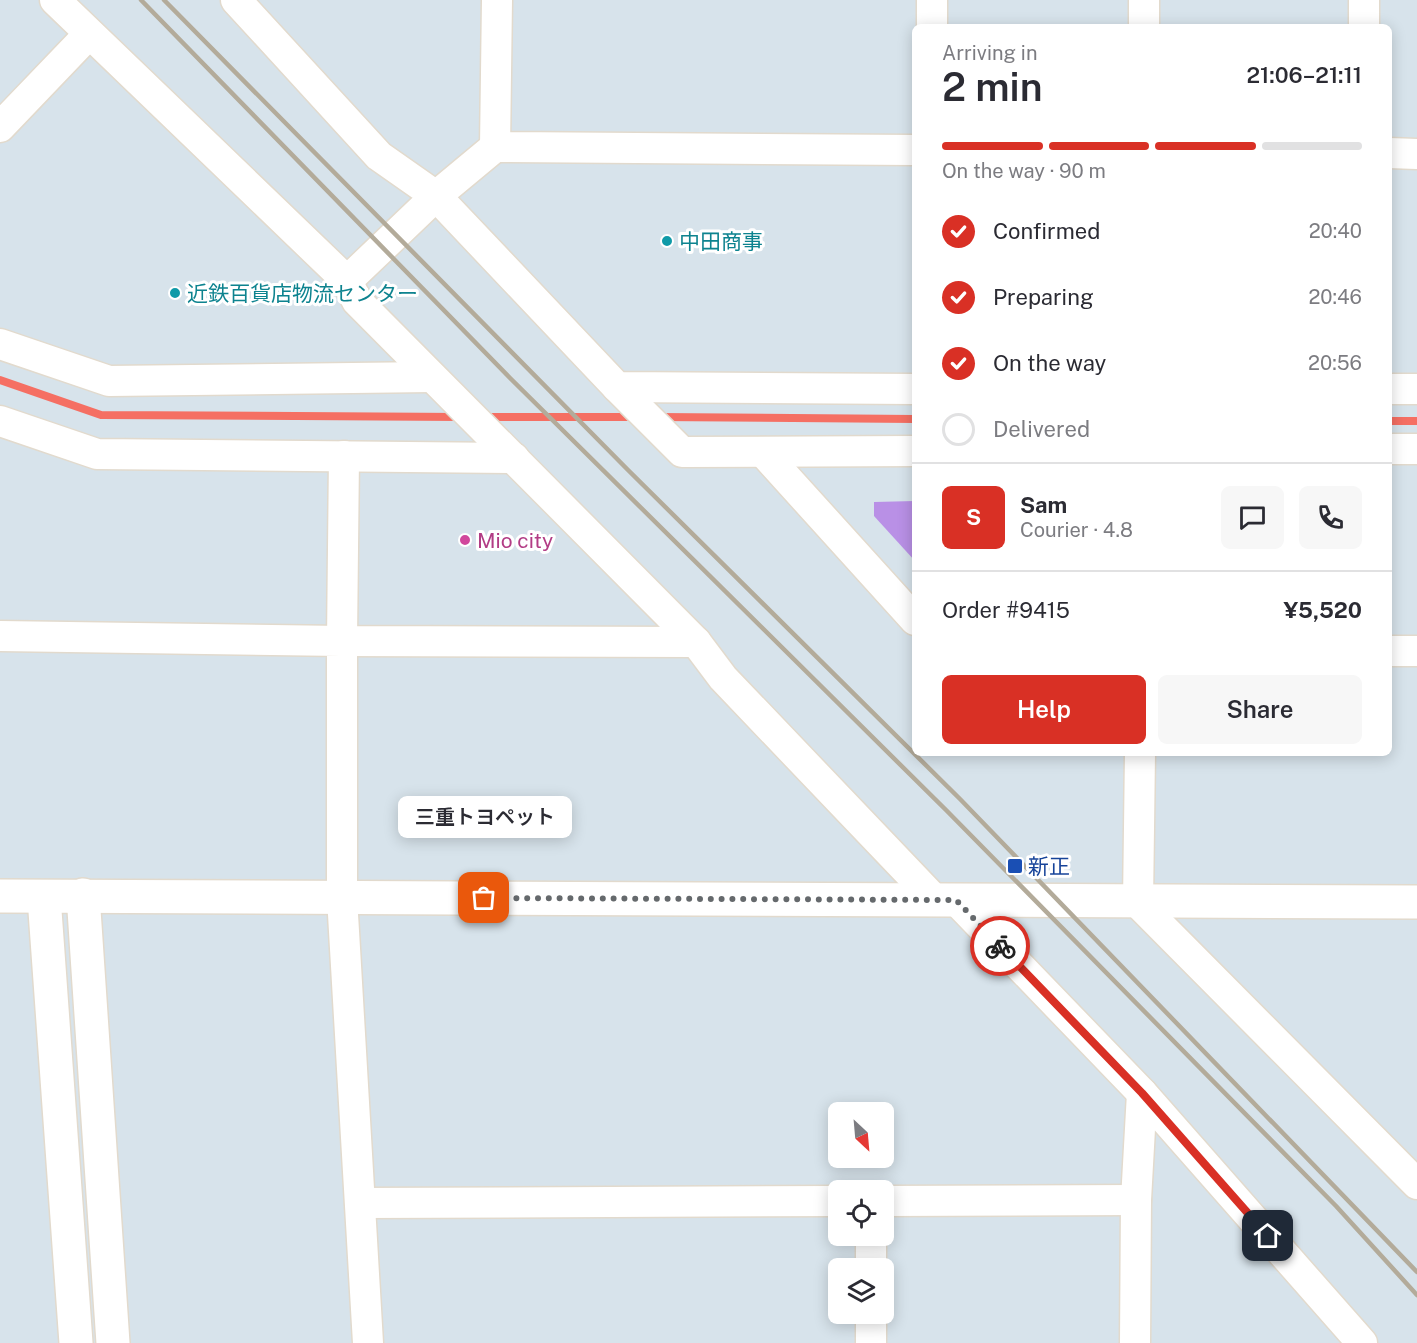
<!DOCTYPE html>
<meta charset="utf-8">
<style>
body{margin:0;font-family:"Public Sans","Noto Sans JP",sans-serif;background:#f7f7f7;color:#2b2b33;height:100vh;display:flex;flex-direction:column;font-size:22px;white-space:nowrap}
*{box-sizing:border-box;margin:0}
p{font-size:20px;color:#7c7c81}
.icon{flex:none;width:33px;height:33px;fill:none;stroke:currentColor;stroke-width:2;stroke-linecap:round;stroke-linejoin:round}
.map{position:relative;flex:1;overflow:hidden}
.details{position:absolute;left:912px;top:24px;width:480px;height:732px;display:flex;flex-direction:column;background:#fff;border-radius:9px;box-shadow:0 3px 15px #0003}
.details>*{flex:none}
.needle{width:39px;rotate:154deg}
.buttons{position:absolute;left:828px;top:1102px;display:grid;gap:12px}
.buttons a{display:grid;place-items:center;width:66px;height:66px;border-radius:9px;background:#fff;box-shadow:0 3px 15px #0003;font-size:30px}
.pin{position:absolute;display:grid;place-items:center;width:51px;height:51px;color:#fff;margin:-26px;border-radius:12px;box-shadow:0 3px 9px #0006}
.courier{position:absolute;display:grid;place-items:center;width:60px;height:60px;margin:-30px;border:4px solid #d93025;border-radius:50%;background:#fff;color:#222;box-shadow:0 2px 8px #0007}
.bubble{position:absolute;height:42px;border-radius:9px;background:#fff;box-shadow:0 3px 15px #0003;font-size:20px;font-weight:600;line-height:42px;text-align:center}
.head em{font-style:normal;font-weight:600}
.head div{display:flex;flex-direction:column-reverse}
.head{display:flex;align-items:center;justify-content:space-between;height:102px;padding:0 30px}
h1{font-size:39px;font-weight:600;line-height:45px}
.bar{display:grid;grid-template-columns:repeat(4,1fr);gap:9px 6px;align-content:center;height:72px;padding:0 30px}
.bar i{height:8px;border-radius:4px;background:#e1e1e2}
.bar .selected{background:#d93025}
.bar p{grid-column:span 4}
.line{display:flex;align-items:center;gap:15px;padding:0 30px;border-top:2px solid #e1e1e2}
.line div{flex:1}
.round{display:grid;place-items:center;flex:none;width:63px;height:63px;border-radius:9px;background:#f7f7f7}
ol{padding:0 30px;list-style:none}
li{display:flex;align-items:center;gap:18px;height:66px}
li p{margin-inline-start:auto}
li .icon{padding:6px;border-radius:50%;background:#d93025;color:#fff;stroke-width:4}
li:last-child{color:#7c7c81}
li i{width:33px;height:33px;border:3px solid #e1e1e2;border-radius:50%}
.button{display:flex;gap:12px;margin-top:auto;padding:12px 30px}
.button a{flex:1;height:69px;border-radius:9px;background:#d93025;color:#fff;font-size:24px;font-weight:600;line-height:69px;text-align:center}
.button a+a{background:#f7f7f7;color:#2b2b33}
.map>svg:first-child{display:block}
.green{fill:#b990e6}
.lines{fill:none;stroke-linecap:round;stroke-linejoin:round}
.stream{stroke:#f56f63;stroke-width:8}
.street-casing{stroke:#e2dacd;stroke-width:33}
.secondary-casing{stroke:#e2dacd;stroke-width:36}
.street{stroke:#fff;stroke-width:30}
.secondary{stroke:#fff;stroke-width:33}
.rail{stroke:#b3ab9a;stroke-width:4.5}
.done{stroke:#65696c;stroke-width:6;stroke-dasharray:0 10.8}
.route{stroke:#d93025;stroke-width:8}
.culture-dot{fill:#0f9aa8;stroke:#fff;stroke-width:2}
.hotel-dot{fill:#d1479c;stroke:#fff;stroke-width:2}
.transit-dot{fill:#1a4fb4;stroke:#fff;stroke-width:2}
.labels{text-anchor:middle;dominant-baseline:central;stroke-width:6;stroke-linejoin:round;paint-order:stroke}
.culture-label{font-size:21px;fill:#0d838f;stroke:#fff;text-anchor:start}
.hotel-label{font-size:21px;fill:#b23c85;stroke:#fff;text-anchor:start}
.transit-label{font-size:21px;fill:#164399;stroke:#fff;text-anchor:start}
</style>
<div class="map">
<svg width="1417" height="1343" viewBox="0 0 1417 1343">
<rect width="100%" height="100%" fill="#d7e3eb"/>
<path class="green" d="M915 501V561L874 516V502Z"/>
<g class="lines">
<g class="stream">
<path d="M0 380 101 415 462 417"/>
<path d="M483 417H636"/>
<path d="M657 417 915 419"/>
<path d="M1389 421H1417"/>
</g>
<g class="street-casing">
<g id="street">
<path d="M55 0 347 281 357 301 696 642 723 678 935 900"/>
<path d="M236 0 379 156 436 196 347 281"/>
<path d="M497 0 495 147 915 150"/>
<path d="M932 0V27"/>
<path d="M1144 27V0"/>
<path d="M1364 27V0"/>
<path d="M0 127 89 34"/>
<path d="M495 147 436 196 617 387 915 389"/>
<path d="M1389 153 1417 154"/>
<path d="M0 344 109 381 431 377"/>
<path d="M617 387 682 452 915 451"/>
<path d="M1389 389H1417"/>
<path d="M0 421 97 454 514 458"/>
<path d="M1389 449H1417"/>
<path d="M763 452 915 620"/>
<path d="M344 456 342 641 696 642"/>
<path d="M0 636 342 641V897L368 1343"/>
<path d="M1389 651H1417"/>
<path d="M1140 753 1138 903 1417 1184"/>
<path d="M956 900 1142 1093 1362 1343"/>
<path d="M884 1201 1136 1200"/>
<path d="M361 1203 838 1201"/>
<path d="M871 1269V1236"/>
<path d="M871 1343V1314"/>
<path d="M1135 1343 1136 1200 1142 1093"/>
</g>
</g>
<g class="secondary-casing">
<g id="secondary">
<path d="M83 895 113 1343"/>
<path d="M0 896 1417 902"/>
<path d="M44 897 76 1343"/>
</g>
</g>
<use href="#street" class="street"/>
<use href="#secondary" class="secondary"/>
<g class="rail">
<path d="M141 0 510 378 946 810 1336 1206 1417 1295"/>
<path d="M164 0 628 470 960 799 1417 1272"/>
</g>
</g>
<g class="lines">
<path class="done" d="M484 898 956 900 1000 946"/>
<path class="route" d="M1000 946 1142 1093 1268 1236"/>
</g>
<g class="culture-dot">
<circle cx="667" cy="241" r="6"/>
<circle cx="175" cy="293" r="6"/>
</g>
<circle class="hotel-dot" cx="465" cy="540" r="6"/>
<rect class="transit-dot" x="1007" y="858" width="16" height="16" rx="3"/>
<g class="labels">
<g class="culture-label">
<text x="679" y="241">中田商事</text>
<text x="187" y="293">近鉄百貨店物流センター</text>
</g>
<g class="hotel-label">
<text x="477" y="540">Mio city</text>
</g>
<g class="transit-label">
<text x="1028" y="866">新正</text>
</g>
</g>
</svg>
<div class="buttons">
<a><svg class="needle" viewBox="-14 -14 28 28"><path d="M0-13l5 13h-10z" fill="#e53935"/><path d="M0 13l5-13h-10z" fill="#7c7c81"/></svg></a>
<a><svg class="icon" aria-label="locate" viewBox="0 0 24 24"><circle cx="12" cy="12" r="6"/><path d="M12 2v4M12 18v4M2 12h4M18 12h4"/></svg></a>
<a><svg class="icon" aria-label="layers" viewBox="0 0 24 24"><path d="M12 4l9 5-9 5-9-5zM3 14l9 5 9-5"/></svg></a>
</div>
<div class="pin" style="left:484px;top:898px;background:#ea580c"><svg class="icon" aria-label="bag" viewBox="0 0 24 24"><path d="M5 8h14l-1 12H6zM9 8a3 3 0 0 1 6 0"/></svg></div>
<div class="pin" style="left:1268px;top:1236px;background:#1f2937"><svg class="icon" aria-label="home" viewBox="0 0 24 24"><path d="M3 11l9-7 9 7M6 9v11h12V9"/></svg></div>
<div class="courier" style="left:1000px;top:946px"><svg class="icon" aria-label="bike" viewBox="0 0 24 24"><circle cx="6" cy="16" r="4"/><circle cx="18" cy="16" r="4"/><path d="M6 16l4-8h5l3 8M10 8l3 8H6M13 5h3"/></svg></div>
<div class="bubble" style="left:398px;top:796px;width:174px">三重トヨペット</div>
<section class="details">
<div class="head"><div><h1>2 min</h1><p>Arriving in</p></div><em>21:06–21:11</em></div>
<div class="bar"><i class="selected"></i><i class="selected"></i><i class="selected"></i><i></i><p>On the way · 90 m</p></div>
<ol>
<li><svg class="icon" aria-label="check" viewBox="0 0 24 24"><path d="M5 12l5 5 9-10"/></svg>Confirmed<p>20:40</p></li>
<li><svg class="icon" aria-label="check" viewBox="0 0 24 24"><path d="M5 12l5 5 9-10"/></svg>Preparing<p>20:46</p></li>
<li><svg class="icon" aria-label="check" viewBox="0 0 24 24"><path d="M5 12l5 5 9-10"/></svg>On the way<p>20:56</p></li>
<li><i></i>Delivered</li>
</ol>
<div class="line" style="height:108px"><b class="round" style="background:#d93025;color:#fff">S</b><div><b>Sam</b><p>Courier · 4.8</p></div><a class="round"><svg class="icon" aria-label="chat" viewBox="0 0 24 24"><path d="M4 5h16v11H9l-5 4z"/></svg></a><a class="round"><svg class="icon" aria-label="phone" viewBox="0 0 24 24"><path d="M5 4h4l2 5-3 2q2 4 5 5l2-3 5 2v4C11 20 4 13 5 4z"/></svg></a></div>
<div class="line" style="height:78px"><div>Order #9415</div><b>¥5,520</b></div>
<div class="button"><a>Help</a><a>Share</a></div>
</section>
</div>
